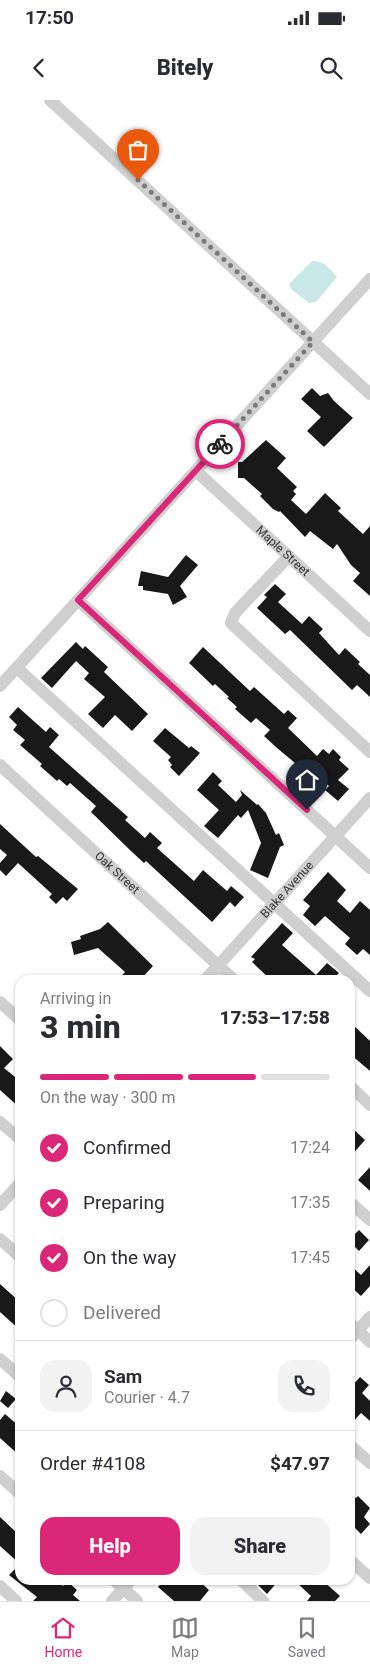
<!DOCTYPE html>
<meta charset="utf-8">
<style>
body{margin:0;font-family:Roboto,sans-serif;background:#f2f2f3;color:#2b2b33;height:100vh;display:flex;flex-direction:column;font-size:19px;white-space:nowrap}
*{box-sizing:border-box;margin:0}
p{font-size:16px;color:#7c7c81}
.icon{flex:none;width:28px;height:28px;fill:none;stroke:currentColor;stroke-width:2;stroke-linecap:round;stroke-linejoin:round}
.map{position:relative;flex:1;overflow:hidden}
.sheet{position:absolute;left:15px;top:875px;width:340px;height:610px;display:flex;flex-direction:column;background:#fff;border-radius:15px;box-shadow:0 1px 4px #0004}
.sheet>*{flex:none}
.pin{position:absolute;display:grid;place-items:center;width:42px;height:42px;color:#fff;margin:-51px -21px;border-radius:50% 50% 50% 0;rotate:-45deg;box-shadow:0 0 5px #0007}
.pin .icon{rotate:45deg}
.courier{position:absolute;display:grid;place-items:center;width:50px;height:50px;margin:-25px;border:4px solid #db2777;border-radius:50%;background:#fff;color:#222;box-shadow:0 1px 6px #0007}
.headline em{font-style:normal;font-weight:800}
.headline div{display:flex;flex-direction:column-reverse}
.headline{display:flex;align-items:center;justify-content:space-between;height:85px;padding:0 25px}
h1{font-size:32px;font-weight:800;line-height:38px}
.bar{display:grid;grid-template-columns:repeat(4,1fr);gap:8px 5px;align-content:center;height:60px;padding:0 25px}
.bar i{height:6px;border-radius:4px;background:#e1e1e2}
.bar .current{background:#db2777}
.bar p{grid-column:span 4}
.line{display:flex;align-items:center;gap:12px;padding:0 25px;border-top:1px solid #e1e1e2}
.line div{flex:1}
.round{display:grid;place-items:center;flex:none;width:52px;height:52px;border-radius:15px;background:#f2f2f3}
ol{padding:0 25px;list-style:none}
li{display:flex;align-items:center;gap:15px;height:55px}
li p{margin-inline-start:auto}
li .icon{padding:5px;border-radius:50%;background:#db2777;color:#fff;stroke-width:4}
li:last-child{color:#7c7c81}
li i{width:28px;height:28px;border:2px solid #e1e1e2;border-radius:50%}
.primary-button{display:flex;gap:10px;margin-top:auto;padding:10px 25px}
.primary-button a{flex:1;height:58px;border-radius:15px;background:#db2777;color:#fff;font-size:20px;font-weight:800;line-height:58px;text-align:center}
.primary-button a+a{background:#f2f2f3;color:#2b2b33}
.status{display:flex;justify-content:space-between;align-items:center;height:35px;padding:0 25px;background:#fff;direction:ltr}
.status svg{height:14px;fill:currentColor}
header{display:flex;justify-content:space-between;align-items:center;height:65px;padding:0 25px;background:#fff;font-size:22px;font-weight:800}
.dock{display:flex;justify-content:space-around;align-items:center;height:70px;border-top:1px solid #e1e1e2;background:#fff;font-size:14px;color:#7c7c81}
.dock a{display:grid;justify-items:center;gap:2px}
.dock .current{color:#db2777}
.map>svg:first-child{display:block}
.water{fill:#c9e7e6}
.building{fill:#191919}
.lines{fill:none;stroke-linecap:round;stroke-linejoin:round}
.minor{stroke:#cfcfcf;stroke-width:12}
.done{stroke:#7a7a7a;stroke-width:5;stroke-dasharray:0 9}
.route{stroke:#db2777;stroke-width:6}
.labels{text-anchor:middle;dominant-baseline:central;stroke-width:5;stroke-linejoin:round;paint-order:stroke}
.street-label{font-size:12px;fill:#323232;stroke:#fff}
</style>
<div class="status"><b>17:50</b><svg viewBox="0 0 49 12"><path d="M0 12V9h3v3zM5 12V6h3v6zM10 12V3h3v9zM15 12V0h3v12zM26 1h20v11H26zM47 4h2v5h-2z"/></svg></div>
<header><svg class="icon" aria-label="back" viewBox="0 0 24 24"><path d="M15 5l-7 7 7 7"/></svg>Bitely<svg class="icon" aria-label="search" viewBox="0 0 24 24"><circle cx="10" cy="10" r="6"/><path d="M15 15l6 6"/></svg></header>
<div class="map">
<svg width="370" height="1501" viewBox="0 0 370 1501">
<rect width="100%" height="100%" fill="#fff"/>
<path class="water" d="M312 161C324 160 330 169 337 177L316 202 309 203 291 189 289 184Z"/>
<g class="building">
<path d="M312 288 320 296 328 293 334 301 353 318 324 347 307 331 321 317 301 299Z"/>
<path d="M266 340 286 358 277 368 297 387 293 391 296 394 291 400 306 414 325 393 341 408 338 411 363 434 370 426V496L353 481 360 473 351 465 337 444 333 449 310 431 305 437 280 411 279 412 273 409 260 396 262 394 244 378H238V362H242Z"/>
<path d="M186 455 198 465 180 486 187 497 173 505 168 494 143 490V486H138L141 471 168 477Z"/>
<path d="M275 484 286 494 278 502 302 524 309 516 323 529 319 533 339 555 345 548 360 562 358 564 370 575V597L357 585 352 590 290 530 285 534 257 508 267 497 264 495Z"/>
<path d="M76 542 83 549 85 546 108 567 104 572 148 614 132 631 115 615 103 628 88 614 105 597 84 579 89 573 76 561 52 588 41 578Z"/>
<path d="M203 547 250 591 254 587 284 614 288 610 297 618 288 628 317 656 323 649 329 654 333 649 341 657 339 660 349 669 338 680 349 689 338 701 325 690 329 686 319 677 320 676 305 663 301 668 277 648 264 636 270 630 256 618 251 623 235 609 237 607 227 598 229 597 215 584 213 586 189 563Z"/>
<path d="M18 607 46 632 50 627 59 635 49 647 128 717 125 720 145 738 150 732 162 743 157 748 194 781 203 770 227 791 231 786 244 797 235 807 230 802 212 822 146 761 144 763 132 752 91 712 96 706 70 683 67 686 59 679 57 681 40 666 42 664 20 645 25 640 13 630 17 625 9 617Z"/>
<path d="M165 628 189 648 191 646 200 653 179 676 170 667 172 665 168 660 171 657 153 641Z"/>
<path d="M213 672 222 681 218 685 236 702 242 695 240 690 257 705 258 704 266 713 276 735 279 733 284 745 280 747 268 778 250 770 261 743 248 710 241 718 238 715 218 738 204 726 219 710 197 690Z"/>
<path d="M0 724 36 757 38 756 78 789 67 801 63 797 56 804 49 797 52 794 18 763 6 776 0 770V763L7 755 0 749Z"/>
<path d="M328 772 346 790 337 801 350 813 360 801 370 810V855L363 849 357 855 345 844 350 838 325 816 315 826 303 815 310 806 303 800Z"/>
<path d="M108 822 153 866 140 880H118L125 872 98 848 74 855 71 842 81 839 80 836 100 829Z"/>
<path d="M282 823 293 833 282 845 316 875 327 863 339 873 332 880H271L252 862 255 859 251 857Z"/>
<path d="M350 922 370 941V971L350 954Z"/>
<path d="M0 946 13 959 4 968 20 981V1008L0 990Z"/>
<path d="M350 1026 365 1040 350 1057Z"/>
<path d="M370 1067V1091L358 1080Z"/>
<path d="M359 1130 369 1140 359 1151 350 1142V1139Z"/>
<path d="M350 1165 361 1175 370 1165V1186L361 1196 350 1186Z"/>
<path d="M0 1184 20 1202V1230L0 1212Z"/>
<path d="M360 1277 369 1285 362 1293 370 1301V1321L361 1313 350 1325V1312L354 1307 350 1303V1288Z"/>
<path d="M6 1291 16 1299 8 1308 0 1301Z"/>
<path d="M5 1314 20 1327V1356L0 1338V1320Z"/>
<path d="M350 1393 356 1398 358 1396 370 1408 364 1417 370 1424 361 1434 350 1423Z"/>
<path d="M0 1417 18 1434 16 1436 20 1439V1480H57L63 1486 67 1481 77 1490 73 1495 80 1501H33L37 1497 9 1475 20 1464 0 1446Z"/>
<path d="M164 1480H189L193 1484 198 1480 209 1490 200 1501H174L158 1487Z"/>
<path d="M262 1480H279L267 1494 258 1485Z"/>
<path d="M294 1480H322L340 1496 335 1501H307L311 1496Z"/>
</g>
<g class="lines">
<g class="minor">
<path d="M50 0 370 294"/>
<path id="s1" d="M196 371 370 531"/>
<path d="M289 456 235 513 231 523 370 652"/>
<path d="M78 500 370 768"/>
<path d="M17 568 370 891"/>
<path d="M0 586 370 179"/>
<path id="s2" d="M0 665 234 880"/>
<path id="s3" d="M205 880 370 698"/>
<path d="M0 902 20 920"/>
<path d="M350 986 370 1005"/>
<path d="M0 1022 20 1039"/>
<path d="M350 1102 370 1120"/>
<path d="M0 1105 20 1083"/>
<path d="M0 1139 20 1157"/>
<path d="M350 1223 370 1242"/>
<path d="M350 1239 370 1217"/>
<path d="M0 1259 20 1277"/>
<path d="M350 1345 370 1363"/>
<path d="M0 1376 20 1394"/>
<path d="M350 1460 370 1478"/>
<path d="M114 1480 137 1501"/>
<path d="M241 1480 263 1501"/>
<path d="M0 1486 16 1501"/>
<path d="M112 1501 131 1480"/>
</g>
</g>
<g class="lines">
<path class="done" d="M138 80 313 242 220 344"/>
<path class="route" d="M220 344 78 500 307 710"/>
</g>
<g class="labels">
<g class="street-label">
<text stroke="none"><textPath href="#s1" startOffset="118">Maple Street</textPath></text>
<text stroke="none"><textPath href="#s2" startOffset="159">Oak Street</textPath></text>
<text stroke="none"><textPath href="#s3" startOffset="122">Blake Avenue</textPath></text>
</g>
</g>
</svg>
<div class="pin" style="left:138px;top:80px;background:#ea580c"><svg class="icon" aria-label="bag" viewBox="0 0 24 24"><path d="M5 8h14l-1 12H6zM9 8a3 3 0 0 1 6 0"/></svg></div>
<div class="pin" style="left:307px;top:710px;background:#1f2937"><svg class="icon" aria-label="home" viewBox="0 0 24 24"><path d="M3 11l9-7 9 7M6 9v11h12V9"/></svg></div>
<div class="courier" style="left:220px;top:344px"><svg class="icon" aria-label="bike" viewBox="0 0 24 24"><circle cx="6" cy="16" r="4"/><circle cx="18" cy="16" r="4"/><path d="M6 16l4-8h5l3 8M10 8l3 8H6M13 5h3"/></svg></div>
<section class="sheet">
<div class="headline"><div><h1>3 min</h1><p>Arriving in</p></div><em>17:53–17:58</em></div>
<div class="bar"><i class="current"></i><i class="current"></i><i class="current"></i><i></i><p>On the way · 300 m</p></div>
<ol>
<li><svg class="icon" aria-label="check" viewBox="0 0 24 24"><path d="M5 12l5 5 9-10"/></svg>Confirmed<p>17:24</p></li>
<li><svg class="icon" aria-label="check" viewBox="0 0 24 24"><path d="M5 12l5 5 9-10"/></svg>Preparing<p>17:35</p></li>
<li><svg class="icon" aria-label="check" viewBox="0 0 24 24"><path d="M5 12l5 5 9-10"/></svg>On the way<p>17:45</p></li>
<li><i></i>Delivered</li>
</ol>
<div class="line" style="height:90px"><a class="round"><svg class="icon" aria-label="person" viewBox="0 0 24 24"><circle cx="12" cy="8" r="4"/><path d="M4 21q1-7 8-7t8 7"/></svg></a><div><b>Sam</b><p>Courier · 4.7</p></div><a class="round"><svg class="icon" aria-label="phone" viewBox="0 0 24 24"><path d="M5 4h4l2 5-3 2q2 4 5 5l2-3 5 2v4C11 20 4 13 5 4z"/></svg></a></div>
<div class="line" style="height:65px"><div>Order #4108</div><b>$47.97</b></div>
<div class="primary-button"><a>Help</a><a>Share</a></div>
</section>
</div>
<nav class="dock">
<a class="current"><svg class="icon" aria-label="home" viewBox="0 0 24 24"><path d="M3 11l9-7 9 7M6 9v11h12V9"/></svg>Home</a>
<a><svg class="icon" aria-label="map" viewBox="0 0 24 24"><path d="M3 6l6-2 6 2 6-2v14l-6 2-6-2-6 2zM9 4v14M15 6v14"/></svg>Map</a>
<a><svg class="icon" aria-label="saved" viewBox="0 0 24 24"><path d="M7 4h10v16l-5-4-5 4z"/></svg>Saved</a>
</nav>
